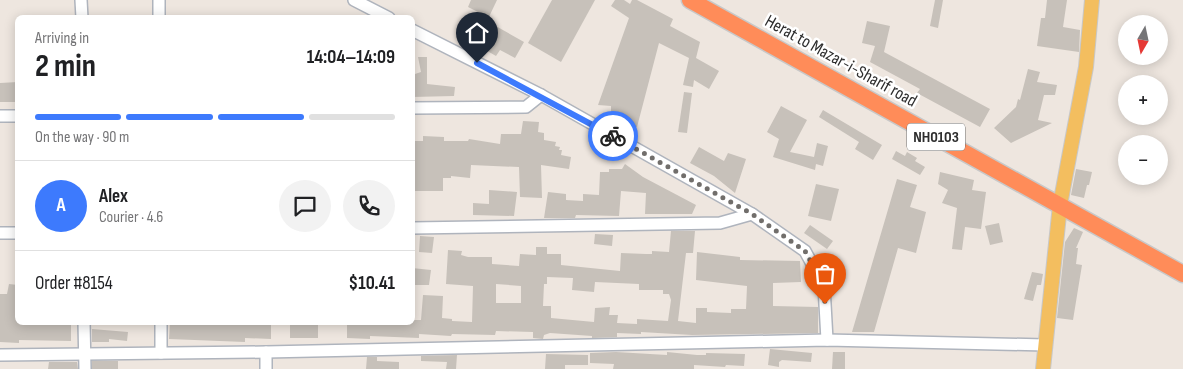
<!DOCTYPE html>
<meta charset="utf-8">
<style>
body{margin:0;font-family:"Sofia Sans Condensed",sans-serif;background:#f2f2f2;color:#202124;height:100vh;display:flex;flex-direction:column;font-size:19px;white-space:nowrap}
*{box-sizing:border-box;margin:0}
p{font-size:16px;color:#757577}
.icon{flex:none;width:28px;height:28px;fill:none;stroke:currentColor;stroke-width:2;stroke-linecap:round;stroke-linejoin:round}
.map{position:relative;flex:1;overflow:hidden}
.sheet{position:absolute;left:15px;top:15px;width:400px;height:310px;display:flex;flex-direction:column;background:#fff;border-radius:8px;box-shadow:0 2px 12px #0003}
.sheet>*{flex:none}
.needle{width:32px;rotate:189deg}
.controls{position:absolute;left:1118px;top:15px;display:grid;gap:10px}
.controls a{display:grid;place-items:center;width:50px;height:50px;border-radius:50%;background:#fff;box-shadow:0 2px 12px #0003;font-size:25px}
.pin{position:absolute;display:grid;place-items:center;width:42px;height:42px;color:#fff;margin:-51px -21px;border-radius:50% 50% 50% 0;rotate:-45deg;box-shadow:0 0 5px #0007}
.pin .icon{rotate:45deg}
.courier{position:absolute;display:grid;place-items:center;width:50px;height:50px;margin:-25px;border:4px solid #3d7afd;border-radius:50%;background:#fff;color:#222;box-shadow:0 1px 6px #0007}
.overview em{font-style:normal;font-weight:700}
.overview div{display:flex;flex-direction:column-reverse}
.overview{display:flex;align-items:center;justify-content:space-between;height:85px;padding:0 20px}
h1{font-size:32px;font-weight:700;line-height:38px}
.bar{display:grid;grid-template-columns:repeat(4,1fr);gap:8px 5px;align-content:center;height:60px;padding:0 20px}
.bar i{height:6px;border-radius:4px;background:#e0e0e0}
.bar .selected{background:#3d7afd}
.bar p{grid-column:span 4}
.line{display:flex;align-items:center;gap:12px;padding:0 20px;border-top:1px solid #e0e0e0}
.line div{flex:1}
.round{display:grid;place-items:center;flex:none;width:52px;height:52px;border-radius:26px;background:#f2f2f2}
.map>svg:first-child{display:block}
.building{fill:#c7c1ba;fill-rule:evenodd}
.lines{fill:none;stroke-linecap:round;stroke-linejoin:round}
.minor-casing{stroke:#afb4bd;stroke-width:14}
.major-casing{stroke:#c8c8c8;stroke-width:16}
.highway-casing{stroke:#c8c8c8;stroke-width:19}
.minor{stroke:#fff;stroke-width:11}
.major{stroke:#f3be5f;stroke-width:14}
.highway{stroke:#ff8c59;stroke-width:16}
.done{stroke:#716e6b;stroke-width:5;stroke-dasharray:0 9}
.route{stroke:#3d7afd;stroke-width:6}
.labels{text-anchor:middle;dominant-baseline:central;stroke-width:5;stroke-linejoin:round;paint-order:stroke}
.shield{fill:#fff;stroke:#6c6c6c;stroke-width:1}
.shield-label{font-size:16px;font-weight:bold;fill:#2d2d2d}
.street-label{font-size:18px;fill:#2d2d2d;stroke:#fff}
</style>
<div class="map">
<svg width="1183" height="369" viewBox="0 0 1183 369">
<rect width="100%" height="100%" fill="#eee6df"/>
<g class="building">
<path d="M471 0H497L487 21 524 42 515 58 500 50 496 56 463 37 478 12 468 7Z"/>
<path d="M552 0H595L561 62 528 43Z"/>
<path d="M615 0H624L630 4 632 0H637L673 19 670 26 700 42 696 58 719 71 709 89 694 80 693 87 683 85 689 58 659 43 637 127 629 125 628 128 611 118V106L598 105 629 18 611 6Z"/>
<path d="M935 0H943L938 28 930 26Z"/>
<path d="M1047 0H1067L1063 27 1080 30 1079 52 1037 46 1041 18H1045Z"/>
<path d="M867 21 890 26 884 52 990 109 980 127 917 93 920 89 870 62 875 46 862 43Z"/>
<path d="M418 57H427V84L455 87 454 96 412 97V78H415V74L421 72Z"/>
<path d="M1028 69 1040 72 1037 82 1057 85 1055 95H1044L1038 120 1052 123 1011 143 994 128 1016 107 1018 99 1020 100Z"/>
<path d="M18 82V102H0V83Z"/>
<path d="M684 92 692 93 687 133 678 132Z"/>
<path d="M781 106 807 120 790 152 814 157 817 143 828 146 823 166 816 164 815 170 773 157 779 139 767 132Z"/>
<path d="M823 110 882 145 873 160 855 149 859 142 819 117Z"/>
<path d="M523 121 539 122 538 132 544 133V140L556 142 555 146 560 147 559 150H562L561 155 571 157 569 169 541 165 542 198 520 197 519 167 471 165 470 178 451 176V178H443V191H412V141H423V136L444 137V141H468L469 139 500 144 501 134H521Z"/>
<path d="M699 147 724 161 728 153 746 159 735 193 714 176 690 163Z"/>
<path d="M896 151 905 156 907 152 917 158 915 161 925 167 920 175 892 159Z"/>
<path d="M625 164 643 177 696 205 692 214H645L646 193 621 191 619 216 576 215 575 218H544L548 192 566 194V200L583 201V194L599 195 600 172H609V169H622Z"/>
<path d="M1076 169 1092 172 1089 185H1087L1084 198 1071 195Z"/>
<path d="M940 172 974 180 972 190 986 192 981 229 965 227 962 250 952 249 957 208 942 203 948 190 938 184Z"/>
<path d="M897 179 917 185 910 207 926 212 916 253 898 248 874 332H852Z"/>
<path d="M816 184 839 189 831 221 808 216Z"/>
<path d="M489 190 517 192 514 216 473 215V203L489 204Z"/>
<path d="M999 223 1003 242 990 245 985 226Z"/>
<path d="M810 225 833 241 827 249 804 233Z"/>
<path d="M1074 228 1083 232 1076 248H1078L1076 264 1082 265 1073 320 1057 318 1065 242Z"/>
<path d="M671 231H695L693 253H686L678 321 696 323V308H707V312L731 313V309H746L747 286 696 280 697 252 740 257V260L800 261 801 282 773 283V306L818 307V333L692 335 641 332V334L617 333V337L592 338V336L550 333 544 335 543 339 533 338V332L496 331 495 335 452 334 451 336 419 334V338L370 336V339L347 338V322H412V320H421L423 295 443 296 442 318 452 319V321L472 322 473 286 446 284 448 250 462 251 461 255 468 257H492V264L519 266 520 254 536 255V247H547V254H561V265L620 271 621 253 646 254H652V251L669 252ZM547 277 573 278 572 290 594 292 595 282 639 284V290H663V294H669L671 300 668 321 637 319V324L617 323 618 315H609L610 307 595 308 594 322 551 318V306H543L544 284H547ZM496 284 521 286V303H496Z"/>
<path d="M595 234 613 235 612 246 594 244Z"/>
<path d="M420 236 434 237 432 253 419 252Z"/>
<path d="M412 268 431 270 429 285H412Z"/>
<path d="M1032 272 1043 274 1041 285H1037L1033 301 1024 299Z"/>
<path d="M9 284 18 285V322H71V341L19 340V343L0 342V294H7Z"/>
<path d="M170 322H245V325H271V339L245 338V342L169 339Z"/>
<rect x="290" y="322" width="28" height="16"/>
<path d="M92 329 128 332 127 341 109 339V342H92Z"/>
<path d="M770 349 812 353 811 362 782 360 779 362V367L768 365Z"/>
<path d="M616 352 667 355V352L697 355H706V353L745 354 744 366 726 365 725 367 694 365V369H613L614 364 590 363V353Z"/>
<path d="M833 352H845V369H832Z"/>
<path d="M546 354 588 355V365H565V369H545Z"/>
<path d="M457 355 456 369H446L447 362 421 361V356Z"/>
<path d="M367 357H377V361L399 362V369H366Z"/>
<rect x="92" y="361" width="26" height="8"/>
<path d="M49 362H77L78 369H48Z"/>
</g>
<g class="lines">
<g class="minor-casing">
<g id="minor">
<path d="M81 0 82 18"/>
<path d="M159 0V18"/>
<path d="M354 0 389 18"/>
<path d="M412 30 541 95 752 214 805 251 824 286 827 340"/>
<path d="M412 108 526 107 541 95"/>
<path d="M0 116H18"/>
<path d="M412 228 720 223 752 214"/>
<path d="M0 233H18"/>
<path d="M84 322 85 369"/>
<path d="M266 352V369"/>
<path d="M161 353V322"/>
<path d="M0 355 266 352 827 340 1045 345"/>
</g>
</g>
<g class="major-casing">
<path id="major" d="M1043 369 1060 205 1086 67 1092 0"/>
</g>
<g class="highway-casing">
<path id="highway" d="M690 0 1183 274"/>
</g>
<use href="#minor" class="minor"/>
<use href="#major" class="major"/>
<use href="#highway" class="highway"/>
</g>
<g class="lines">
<path class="done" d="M613 136 752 214 805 251 824 286 825 304"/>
<path class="route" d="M477 63 613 136"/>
</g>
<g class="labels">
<rect class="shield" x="907" y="123.5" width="58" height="27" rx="4"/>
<g class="shield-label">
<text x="936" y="137">NH0103</text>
</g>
<g class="street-label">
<text transform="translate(841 61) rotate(29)">Herat to Mazar-i-Sharif road</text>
</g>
</g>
</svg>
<div class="controls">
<a><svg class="needle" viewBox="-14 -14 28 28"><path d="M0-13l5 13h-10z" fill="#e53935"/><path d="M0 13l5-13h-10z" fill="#757577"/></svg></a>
<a>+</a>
<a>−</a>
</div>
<div class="pin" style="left:825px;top:304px;background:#ea580c"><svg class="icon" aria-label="bag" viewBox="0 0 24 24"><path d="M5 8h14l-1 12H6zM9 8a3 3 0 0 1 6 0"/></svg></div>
<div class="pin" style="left:477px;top:63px;background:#1f2937"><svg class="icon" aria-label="home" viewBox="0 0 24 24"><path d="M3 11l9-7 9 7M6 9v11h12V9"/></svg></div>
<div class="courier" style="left:613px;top:136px"><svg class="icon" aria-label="bike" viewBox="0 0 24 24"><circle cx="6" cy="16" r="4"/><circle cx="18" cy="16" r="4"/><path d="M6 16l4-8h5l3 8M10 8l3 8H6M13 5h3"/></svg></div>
<section class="sheet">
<div class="overview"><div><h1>2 min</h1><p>Arriving in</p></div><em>14:04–14:09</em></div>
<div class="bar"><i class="selected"></i><i class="selected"></i><i class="selected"></i><i></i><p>On the way · 90 m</p></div>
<div class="line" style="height:90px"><b class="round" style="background:#3d7afd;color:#fff">A</b><div><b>Alex</b><p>Courier · 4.6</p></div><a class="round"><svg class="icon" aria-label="chat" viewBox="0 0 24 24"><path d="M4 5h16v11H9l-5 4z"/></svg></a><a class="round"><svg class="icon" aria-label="phone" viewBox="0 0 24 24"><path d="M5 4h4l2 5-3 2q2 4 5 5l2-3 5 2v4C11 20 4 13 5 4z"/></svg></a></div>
<div class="line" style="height:65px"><div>Order #8154</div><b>$10.41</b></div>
</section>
</div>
